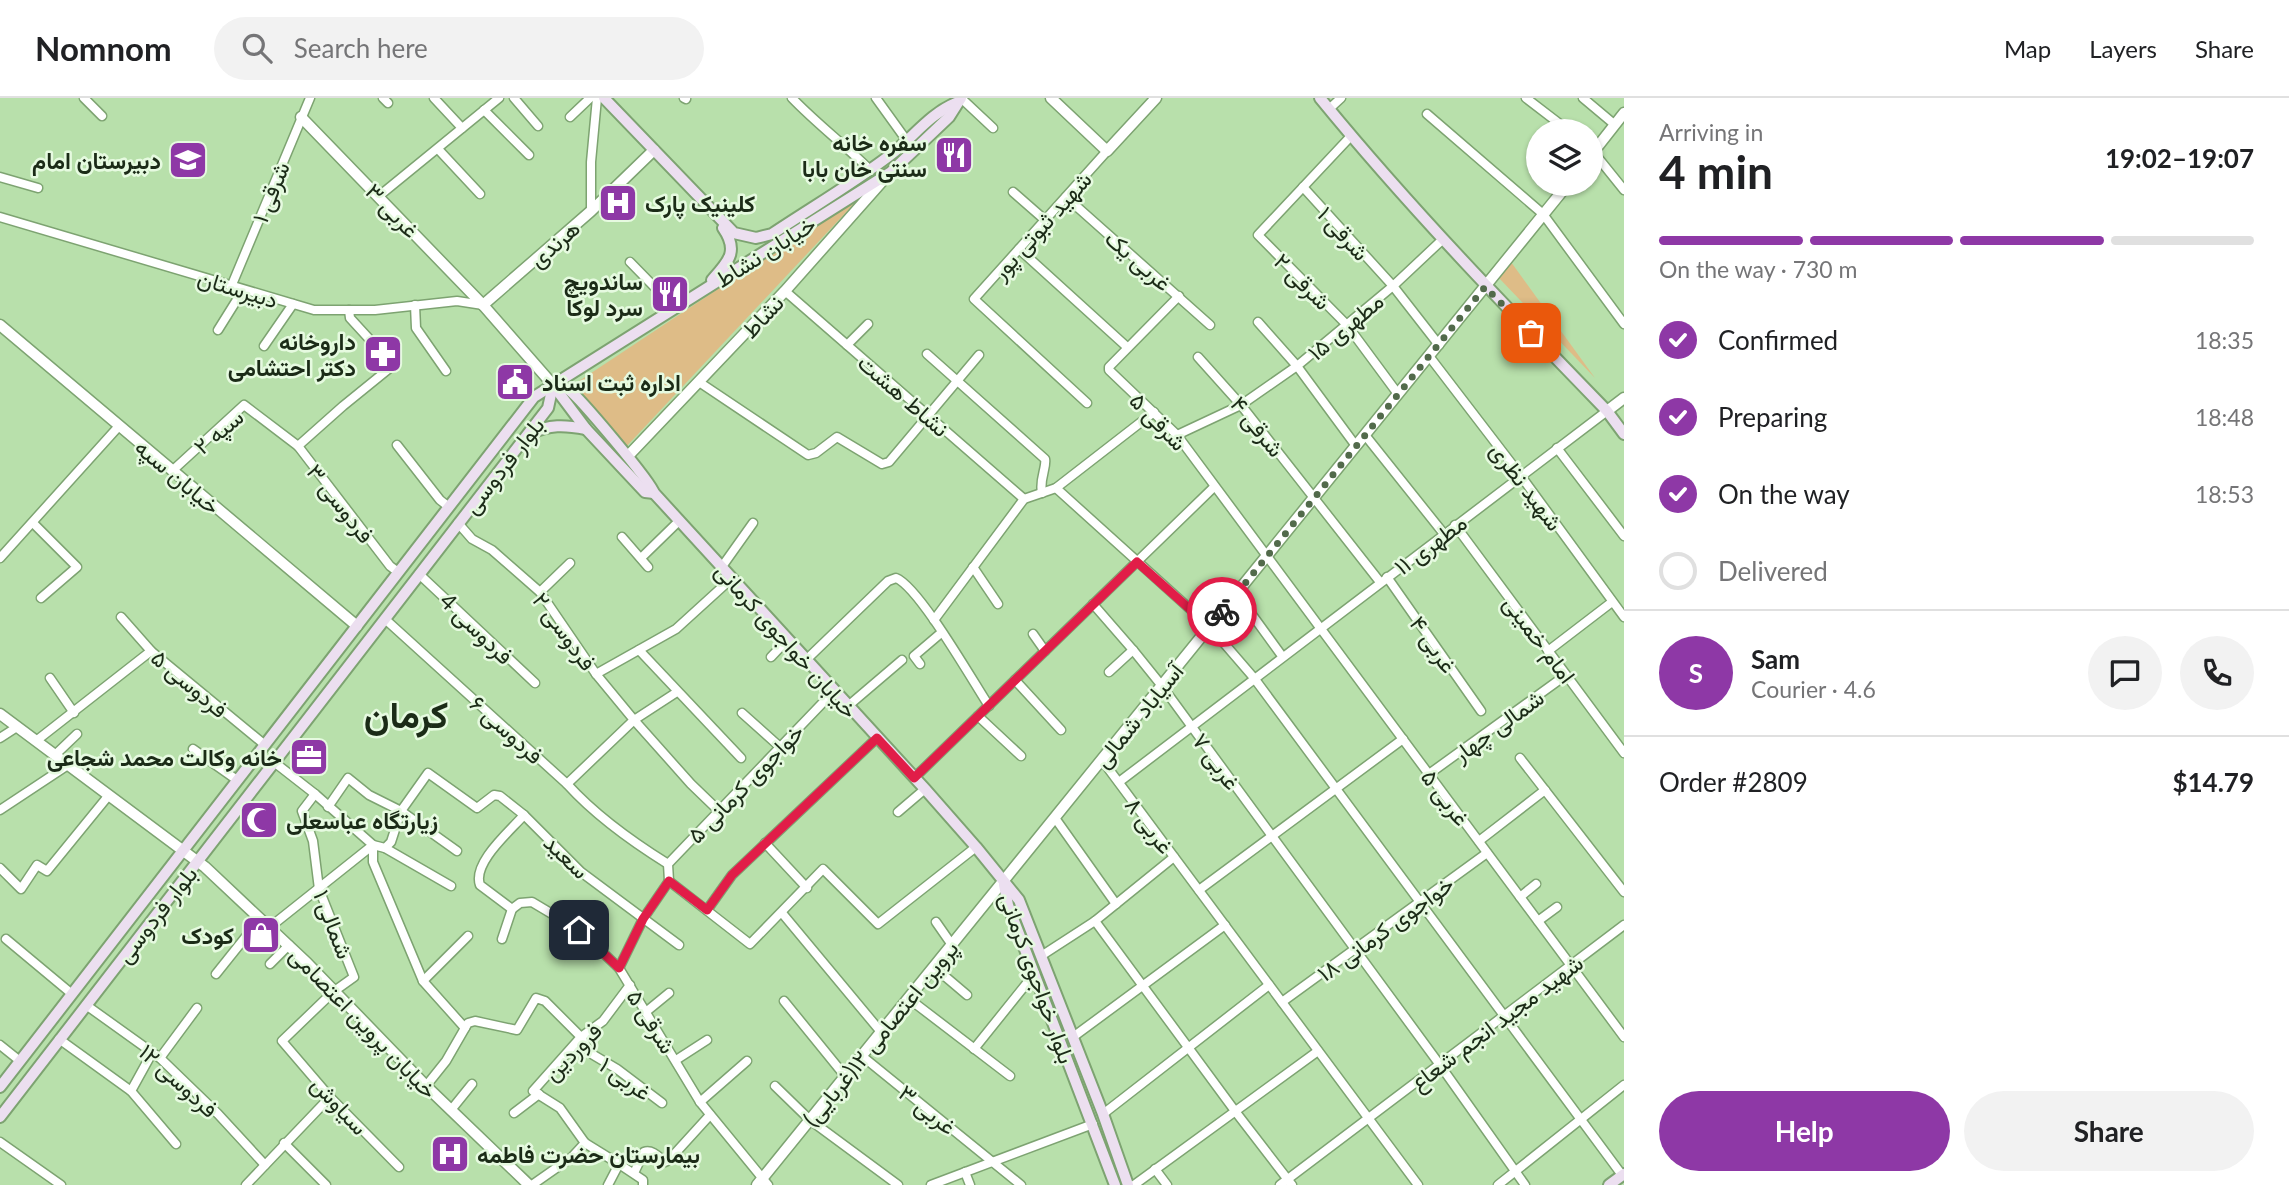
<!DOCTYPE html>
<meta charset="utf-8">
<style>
body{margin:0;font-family:Lato,Vazirmatn,sans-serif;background:#f2f2f2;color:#202124;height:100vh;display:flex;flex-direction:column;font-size:26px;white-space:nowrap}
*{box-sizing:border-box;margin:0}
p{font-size:23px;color:#757577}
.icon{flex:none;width:38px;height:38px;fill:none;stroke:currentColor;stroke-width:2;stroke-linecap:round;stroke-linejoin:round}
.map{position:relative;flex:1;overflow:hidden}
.drawer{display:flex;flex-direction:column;background:#fff;width:665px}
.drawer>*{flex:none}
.buttons{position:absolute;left:1526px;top:21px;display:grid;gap:14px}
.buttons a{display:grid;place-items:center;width:77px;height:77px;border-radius:50%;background:#fff;box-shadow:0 2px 5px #0004;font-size:35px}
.pin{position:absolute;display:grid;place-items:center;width:60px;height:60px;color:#fff;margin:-30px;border-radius:14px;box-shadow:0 4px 10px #0006}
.courier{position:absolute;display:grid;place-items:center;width:70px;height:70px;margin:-35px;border:5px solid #e11d48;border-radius:50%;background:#fff;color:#222;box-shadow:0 2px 9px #0007}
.head em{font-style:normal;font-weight:700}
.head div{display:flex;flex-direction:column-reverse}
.head{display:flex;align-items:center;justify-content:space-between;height:119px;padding:0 35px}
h1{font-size:46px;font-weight:700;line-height:52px}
.bar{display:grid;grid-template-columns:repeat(4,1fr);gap:10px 7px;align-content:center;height:84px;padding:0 35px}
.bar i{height:9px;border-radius:5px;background:#e0e0e0}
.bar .on{background:#8e38a6}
.bar p{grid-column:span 4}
.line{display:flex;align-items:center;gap:18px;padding:0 35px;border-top:2px solid #e0e0e0}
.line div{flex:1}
.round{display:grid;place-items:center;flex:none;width:74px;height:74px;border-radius:37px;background:#f2f2f2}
ol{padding:0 35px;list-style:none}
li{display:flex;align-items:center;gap:21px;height:77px}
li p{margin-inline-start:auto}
li .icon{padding:7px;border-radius:50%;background:#8e38a6;color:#fff;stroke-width:4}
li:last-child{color:#757577}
li i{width:38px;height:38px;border:4px solid #e0e0e0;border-radius:50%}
.button{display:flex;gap:14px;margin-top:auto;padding:14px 35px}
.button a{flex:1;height:80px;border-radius:42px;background:#8e38a6;color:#fff;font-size:28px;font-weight:700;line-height:80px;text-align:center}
.button a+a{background:#f2f2f2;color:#202124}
header{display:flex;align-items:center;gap:42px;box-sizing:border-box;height:98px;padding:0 35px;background:#fff;border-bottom:2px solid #e0e0e0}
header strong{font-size:33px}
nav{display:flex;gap:38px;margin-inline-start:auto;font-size:24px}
.search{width:490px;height:63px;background:#f2f2f2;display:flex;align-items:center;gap:18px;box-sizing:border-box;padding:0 24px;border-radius:38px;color:#757577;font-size:26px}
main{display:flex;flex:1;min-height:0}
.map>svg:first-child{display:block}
.green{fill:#debc87}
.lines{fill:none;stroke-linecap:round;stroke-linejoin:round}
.minor-casing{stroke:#7da371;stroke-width:11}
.tertiary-casing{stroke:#7da371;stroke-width:13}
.secondary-casing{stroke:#7da371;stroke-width:14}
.minor{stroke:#fff;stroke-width:8}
.tertiary{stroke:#fff;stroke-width:10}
.secondary{stroke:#ecdff0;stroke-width:10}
.done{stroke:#526a4b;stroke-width:7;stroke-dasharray:0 12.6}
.route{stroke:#e11d48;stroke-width:9}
.labels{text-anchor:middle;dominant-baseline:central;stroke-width:5;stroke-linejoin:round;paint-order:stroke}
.poi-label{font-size:23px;font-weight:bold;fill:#1b2b17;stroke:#e6fae0;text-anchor:end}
.street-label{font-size:23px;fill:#1b2b17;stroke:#e6fae0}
.town-label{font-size:37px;font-weight:bold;fill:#1b2b17;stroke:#e6fae0}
</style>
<header>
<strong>Nomnom</strong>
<div class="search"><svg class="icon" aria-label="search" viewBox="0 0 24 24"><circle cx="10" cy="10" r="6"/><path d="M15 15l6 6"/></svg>Search here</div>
<nav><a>Map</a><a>Layers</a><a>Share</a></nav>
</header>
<main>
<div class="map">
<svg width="1624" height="1087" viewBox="0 0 1624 1087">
<rect width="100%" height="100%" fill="#b8e0ab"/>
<g class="green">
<path d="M866 93 625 350 570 289Z"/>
<path d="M1511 164 1595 280 1498 179Z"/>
</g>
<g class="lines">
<g class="minor-casing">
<g id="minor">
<path d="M84 0 102 18"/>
<path d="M383 0 388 5"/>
<path d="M434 0 462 30"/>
<path d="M514 0 538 28"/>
<path d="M684 0 686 1"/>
<path d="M792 0C817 26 845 47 870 72"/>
<path d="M876 0 907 43"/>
<path d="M961 0 993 30"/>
<path d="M1526 0 1569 33"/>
<path d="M1583 0 1614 26"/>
<path d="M1329 11 1341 0"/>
<path d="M484 12 529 57"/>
<path d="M1427 16 1543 116 1624 226"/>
<path d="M570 19 590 0"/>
<path d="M1351 38 1258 137 1347 227 1398 296"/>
<path d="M438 51 480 96"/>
<path d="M1591 51 1624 92"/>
<path d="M0 79 38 90"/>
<path d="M1303 89 1393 188 1439 247"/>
<path d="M1013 94 1045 122"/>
<path d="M379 98 499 0"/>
<path d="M1066 99 1210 227"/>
<path d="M591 113V64L597 0"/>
<path d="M0 119 314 212H375L457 203 483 207"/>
<path d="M1019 151 1127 249"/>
<path d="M630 164 674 209"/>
<path d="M231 189 310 0"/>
<path d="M785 193 1024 401"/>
<path d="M1179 198 1109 269V272L1177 337 1624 939"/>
<path d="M415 207 416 230 446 273"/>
<path d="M349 212 350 220 383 256"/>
<path d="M1258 224 1297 268 1356 348"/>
<path d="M218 232 243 192"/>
<path d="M847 247 868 226"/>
<path d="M264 248 293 206"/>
<path d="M927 256 1045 361C1047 369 1039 381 1042 395"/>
<path d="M1429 258 1521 378 1624 519"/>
<path d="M1198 259 1241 307 1380 484"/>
<path d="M396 265 343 308 298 348 390 468 398 474"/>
<path d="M699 284 808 357 816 355 837 339 882 366 889 364 979 257"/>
<path d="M1087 305 974 201 1107 53"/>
<path d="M1177 337 1241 307 1297 268 1393 188 1442 142"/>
<path d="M1365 337 1444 436"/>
<path d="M397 347 440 402 449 409"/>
<path d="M1557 350 1624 438"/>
<path d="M172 373 244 307 298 348"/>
<path d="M1056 390 1210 529 1254 580 1622 1077"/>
<path d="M33 425 77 469 41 500"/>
<path d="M458 425 472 441 492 452 540 494 596 576 634 622 567 686"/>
<path d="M1455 427 1624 655"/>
<path d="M622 439 648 469"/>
<path d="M0 460 119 328"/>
<path d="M641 460 679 423"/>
<path d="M973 469 998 506"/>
<path d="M721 470 753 425"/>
<path d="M419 476 535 585"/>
<path d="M1387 479 1481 613"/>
<path d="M540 494 570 465"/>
<path d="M1237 496 1282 558"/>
<path d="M1093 506 1133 552 1162 588 1440 967 1525 1087"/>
<path d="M121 519 151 553 265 647"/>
<path d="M385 521 567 686C596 718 631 743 668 766"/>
<path d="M934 522 1024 401 1056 390 1154 314"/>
<path d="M1033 536 1045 553"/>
<path d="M639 552 741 660"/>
<path d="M1548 553 1612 504"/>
<path d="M771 559 788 541"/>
<path d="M807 561 888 483 896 480C919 489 972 582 989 608"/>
<path d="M920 566 914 558 941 535"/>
<path d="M1109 574 1133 552"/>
<path d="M596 576 676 531 731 481"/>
<path d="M50 580 74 615"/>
<path d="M1015 582 1061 632"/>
<path d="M677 594 634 622 691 686 719 713"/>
<path d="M848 608 902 562"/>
<path d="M742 615 780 649"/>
<path d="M978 618 1021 658"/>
<path d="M0 640 17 629"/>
<path d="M36 643 151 553"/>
<path d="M193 651 237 682"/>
<path d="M55 657 77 636"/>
<path d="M1520 660 1624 794"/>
<path d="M1102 662 1418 1087"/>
<path d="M1429 676 1566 577"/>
<path d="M914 680 1214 389"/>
<path d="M1119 684 1607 313"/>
<path d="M315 696 302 713 313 743 319 791 354 879 333 894 282 943 330 999 399 1069"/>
<path d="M328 709 348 680 369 697 401 713 457 753"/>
<path d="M0 712 68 667"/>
<path d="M898 714 925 691"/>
<path d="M524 717C510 733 472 765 480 787L512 811 520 805 532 804 579 832 619 870 700 1004 768 1087"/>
<path d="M1055 720 1116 806"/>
<path d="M1479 743 1545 692"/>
<path d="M765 745 807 790"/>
<path d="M385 750 451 788"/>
<path d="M0 770 21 791 37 767 47 773 109 697"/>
<path d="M669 783 750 846 823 771 878 826 976 749"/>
<path d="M669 783 668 766 834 593"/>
<path d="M1199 792 1403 641"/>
<path d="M1520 799 1536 786"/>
<path d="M707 812 732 777 877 640"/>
<path d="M782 815 881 934"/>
<path d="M1095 823 1235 1013 1292 1087"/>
<path d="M1538 823 1557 809"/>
<path d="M936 824 952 847"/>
<path d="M270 829 373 747 315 696 274 664"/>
<path d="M6 841 72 896"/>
<path d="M502 841 512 811"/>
<path d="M1041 858 1095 823 1174 759"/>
<path d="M270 866 289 847"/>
<path d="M934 869 967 897"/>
<path d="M619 870 643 821 669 783"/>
<path d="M216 876 260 821"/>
<path d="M423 883 468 838"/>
<path d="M908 900 1010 978"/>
<path d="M784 903 845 978"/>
<path d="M1282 904 1487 755"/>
<path d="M86 907 160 960 218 1016 265 1067"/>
<path d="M647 913 669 895"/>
<path d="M465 930 468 925 475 923 517 932 536 900 545 903 581 939 590 955 617 971 662 1005"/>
<path d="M1073 939 1225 827"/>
<path d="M59 941 131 993 176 1046"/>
<path d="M0 947 20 963"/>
<path d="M974 951 1035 875"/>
<path d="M862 958 1021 1087"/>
<path d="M160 960 197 910"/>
<path d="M676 962 707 942"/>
<path d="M426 988 446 963 465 930 423 883 373 764V747L385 750 391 744 401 713 428 675 477 710 494 697 500 698 524 717 581 774 679 847"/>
<path d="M775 988 810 1022 898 1087"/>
<path d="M131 993 152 955"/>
<path d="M700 1004 747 963"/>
<path d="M451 1012 472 986"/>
<path d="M514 1015 539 996"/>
<path d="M1103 1016 1269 887"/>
<path d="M0 1044 61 1087"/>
<path d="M284 1045 326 1087"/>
<path d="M585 1045 560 1010 533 993 581 939 603 923 630 887"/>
<path d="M619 1066 643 1082V1087"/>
<path d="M1155 1071 1167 1087"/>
<path d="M965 1074 970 1087"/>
<path d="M634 1075 644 1054C652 1051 659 1059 665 1064L669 1062 710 1017"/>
<path d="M246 1087 330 999"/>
<path d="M532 1087 572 1059 585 1045 619 1066 608 1087"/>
<path d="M931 1087 1093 1026"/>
<path d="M1134 1087 1318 953"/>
<path d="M1280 1087 1624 827"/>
<path d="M1498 1087 1624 987"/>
</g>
</g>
<g class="tertiary-casing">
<g id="tertiary">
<path d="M1051 0 1107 53 1156 0"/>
<path d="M301 19 483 207 553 287"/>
<path d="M1591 57 1624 15"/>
<path d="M483 207 591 113 654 52"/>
<path d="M0 227 357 528"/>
<path d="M1607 313 1624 300"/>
<path d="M628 358 785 193 886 79"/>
<path d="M0 616 205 769 307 865 426 988 529 1087"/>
<path d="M757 1087 1568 86"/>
</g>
</g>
<g class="secondary-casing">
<g id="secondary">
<path d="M604 0 734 135 756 140 772 136C811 110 852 86 889 58 912 41 929 16 956 5"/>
<path d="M1320 0C1410 110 1508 211 1607 313L1624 336"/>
<path d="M712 182C729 163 739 153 723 130"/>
<path d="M553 287C557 288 565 289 569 292 580 300 651 384 654 395L925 691 976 749 1019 802 1103 1016 1128 1087"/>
<path d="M553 287 586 331 645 394 654 395"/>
<path d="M530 336C549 326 565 327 586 331"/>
<path d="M1004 787 1008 807 1115 1087"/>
<path d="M0 989 534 299 891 74 949 19 961 0"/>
<path d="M0 1019 548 310 553 287"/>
<path d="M1609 1087 1624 1076"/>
</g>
</g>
<use href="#minor" class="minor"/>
<use href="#tertiary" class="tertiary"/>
<use href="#secondary" class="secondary"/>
</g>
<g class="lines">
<path class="done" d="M1222 514 1485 189 1531 235"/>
<path class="route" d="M579 832 619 870 643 821 669 783 707 812 732 777 877 640 914 680 1137 464 1210 529 1222 514"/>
</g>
<defs>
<g id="restaurant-square" transform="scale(2.0125)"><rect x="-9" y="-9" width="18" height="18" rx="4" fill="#8e38a6" stroke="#e6fae0"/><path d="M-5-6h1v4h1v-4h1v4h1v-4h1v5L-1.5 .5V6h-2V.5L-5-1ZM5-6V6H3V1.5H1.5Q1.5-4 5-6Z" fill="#fff"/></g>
<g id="school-square" transform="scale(2.0125)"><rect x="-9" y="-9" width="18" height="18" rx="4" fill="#8e38a6" stroke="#e6fae0"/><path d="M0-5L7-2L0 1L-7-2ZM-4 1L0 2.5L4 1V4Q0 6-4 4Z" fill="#fff"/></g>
<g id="hospital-square" transform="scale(2.0125)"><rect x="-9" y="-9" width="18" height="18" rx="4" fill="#8e38a6" stroke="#e6fae0"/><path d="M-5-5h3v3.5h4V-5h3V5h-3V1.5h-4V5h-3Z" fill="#fff"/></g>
<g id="pharmacy-square" transform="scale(2.0125)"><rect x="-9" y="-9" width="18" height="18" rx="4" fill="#8e38a6" stroke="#e6fae0"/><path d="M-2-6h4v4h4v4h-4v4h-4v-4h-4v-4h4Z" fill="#fff"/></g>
<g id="civic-square" transform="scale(2.0125)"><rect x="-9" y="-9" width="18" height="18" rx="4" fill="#8e38a6" stroke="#e6fae0"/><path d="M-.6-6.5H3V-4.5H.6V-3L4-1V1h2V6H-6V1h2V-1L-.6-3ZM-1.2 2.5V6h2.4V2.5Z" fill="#fff"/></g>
<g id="office-square" transform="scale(2.0125)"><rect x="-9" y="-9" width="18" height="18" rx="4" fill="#8e38a6" stroke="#e6fae0"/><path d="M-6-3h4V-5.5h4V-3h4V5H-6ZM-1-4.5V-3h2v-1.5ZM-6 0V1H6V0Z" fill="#fff"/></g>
<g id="mosque-square" transform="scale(2.0125)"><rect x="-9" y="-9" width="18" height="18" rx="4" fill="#8e38a6" stroke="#e6fae0"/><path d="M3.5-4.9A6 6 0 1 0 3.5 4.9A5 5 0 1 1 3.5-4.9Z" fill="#fff"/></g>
<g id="shop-square" transform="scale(2.0125)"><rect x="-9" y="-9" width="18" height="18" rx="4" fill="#8e38a6" stroke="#e6fae0"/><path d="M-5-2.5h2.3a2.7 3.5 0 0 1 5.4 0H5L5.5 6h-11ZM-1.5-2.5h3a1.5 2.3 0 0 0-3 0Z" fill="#fff"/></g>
</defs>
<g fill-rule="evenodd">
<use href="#restaurant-square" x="954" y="57"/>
<use href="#school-square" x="188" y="62"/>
<use href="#hospital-square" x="618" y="105"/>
<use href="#restaurant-square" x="670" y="196"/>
<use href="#pharmacy-square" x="383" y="256"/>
<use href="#civic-square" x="515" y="284"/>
<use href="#office-square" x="309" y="659"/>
<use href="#mosque-square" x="259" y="722"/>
<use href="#shop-square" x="261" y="837"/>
<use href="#hospital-square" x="450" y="1056"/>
</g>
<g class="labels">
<g class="poi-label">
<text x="927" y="44">سفره خانه<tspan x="927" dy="26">سنتی خان بابا</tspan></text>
<text x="161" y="62">دبیرستان امام</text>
<text x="645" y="105" text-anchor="start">کلینیک پارک</text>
<text x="643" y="183">ساندویچ<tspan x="643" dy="26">سرد لوکا</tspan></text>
<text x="356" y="243">داروخانه<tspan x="356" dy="26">دکتر احتشامی</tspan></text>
<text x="542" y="284" text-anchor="start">اداره ثبت اسناد</text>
<text x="282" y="659">خانه وکالت محمد شجاعی</text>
<text x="286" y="722" text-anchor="start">زیارتگاه عباسعلی</text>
<text x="234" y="837">کودک</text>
<text x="477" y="1056" text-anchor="start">بیمارستان حضرت فاطمه</text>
</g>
<g class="street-label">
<text transform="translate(270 94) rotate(-68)">شرقی ۱</text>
<text transform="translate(393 112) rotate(46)">۳ غربی</text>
<text transform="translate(1041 127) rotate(-48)">شهید ثبوتی پور</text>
<text transform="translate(1344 135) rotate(48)">شرقی ۱</text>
<text transform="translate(554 145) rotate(-41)">هرندی</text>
<text transform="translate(765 153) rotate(-32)">خیابان نشاط</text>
<text transform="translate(1139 162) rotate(41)">غربی یک</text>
<text transform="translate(1303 183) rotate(45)">شرقی ۲</text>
<text transform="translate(238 190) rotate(17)">دبیرستان</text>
<text transform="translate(762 218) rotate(-47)">نشاط</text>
<text transform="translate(1345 228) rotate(-40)">مطهری ۱۵</text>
<text transform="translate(904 297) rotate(41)">نشاط هشت</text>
<text transform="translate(1159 323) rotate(46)">شرقی ۵</text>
<text transform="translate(1258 328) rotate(51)">شرقی ۴</text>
<text transform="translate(218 333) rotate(-40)">سپه ۲</text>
<text transform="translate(503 367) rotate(-52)">بلوار فردوسی</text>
<text transform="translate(178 378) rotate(40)">خیابان سپه</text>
<text transform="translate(1527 388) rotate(53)">شهید نظری</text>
<text transform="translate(341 405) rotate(52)">فردوسی ۳</text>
<text transform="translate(1430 446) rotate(-37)">مطهری ۱۱</text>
<text transform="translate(477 530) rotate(44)">فردوسی 4</text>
<text transform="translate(565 533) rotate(54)">فردوسی ۲</text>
<text transform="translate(1540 541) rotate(53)">امام خمینی</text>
<text transform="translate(787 542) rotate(48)">خیابان خواجوی کرمانی</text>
<text transform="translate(1434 546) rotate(55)">۴ غربی</text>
<text transform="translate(190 585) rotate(40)">فردوسی ۵</text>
<text transform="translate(1138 617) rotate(-51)">آسیاباد شمالی</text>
<text transform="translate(1498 627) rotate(-36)">شمالی چهار</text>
<text transform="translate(507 631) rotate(42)">فردوسی ۶</text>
<text transform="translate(1217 663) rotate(54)">۷ غربی</text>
<text transform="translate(745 685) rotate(-46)">خواجوی کرمانی ۵</text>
<text transform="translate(1446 699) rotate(53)">۵ غربی</text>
<text transform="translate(1150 727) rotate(53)">۸ غربی</text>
<text transform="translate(567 758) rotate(44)">سعید</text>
<text transform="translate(156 816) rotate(-52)">بلوار فردوسی</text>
<text transform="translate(334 826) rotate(69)">شمالی ۱</text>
<text transform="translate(1385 830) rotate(-36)">خواجوی کرمانی ۱۸</text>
<text transform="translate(1038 880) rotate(70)">بلوار خواجوی کرمانی</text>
<text transform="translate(652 923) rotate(58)">شرقی ۵</text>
<text transform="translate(364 924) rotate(46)">خیابان پروین اعتصامی</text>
<text transform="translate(1496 924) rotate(-37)">شهید مجید انجم شعاع</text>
<text transform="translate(880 935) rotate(-51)">پروین اعتصامی ۱۲(غربایی)</text>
<text transform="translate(572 953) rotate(-45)">فروردین</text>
<text transform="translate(626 980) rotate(35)">غربی ۱</text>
<text transform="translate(179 982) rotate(42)">فردوسی ۱۲</text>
<text transform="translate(340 1007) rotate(47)">سیاوش</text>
<text transform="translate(928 1011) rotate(38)">غربی ۳</text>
</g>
<g class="town-label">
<text x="406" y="615">کرمان</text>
</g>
</g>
</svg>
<div class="buttons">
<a><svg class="icon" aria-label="layers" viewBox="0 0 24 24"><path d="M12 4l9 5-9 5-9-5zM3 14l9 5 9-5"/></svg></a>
</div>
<div class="pin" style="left:1531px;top:235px;background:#ea580c"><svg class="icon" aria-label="bag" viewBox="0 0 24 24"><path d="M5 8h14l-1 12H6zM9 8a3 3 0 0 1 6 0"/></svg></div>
<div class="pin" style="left:579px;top:832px;background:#1f2937"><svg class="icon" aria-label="home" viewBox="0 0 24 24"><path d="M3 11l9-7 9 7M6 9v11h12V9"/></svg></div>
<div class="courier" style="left:1222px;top:514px"><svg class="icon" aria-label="bike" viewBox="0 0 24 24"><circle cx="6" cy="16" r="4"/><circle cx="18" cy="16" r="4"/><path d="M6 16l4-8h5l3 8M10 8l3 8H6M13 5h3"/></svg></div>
</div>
<section class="drawer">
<div class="head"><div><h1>4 min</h1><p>Arriving in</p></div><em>19:02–19:07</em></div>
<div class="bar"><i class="on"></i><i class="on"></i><i class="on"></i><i></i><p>On the way · 730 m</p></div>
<ol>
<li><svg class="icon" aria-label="check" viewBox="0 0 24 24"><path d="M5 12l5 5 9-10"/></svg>Confirmed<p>18:35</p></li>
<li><svg class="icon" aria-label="check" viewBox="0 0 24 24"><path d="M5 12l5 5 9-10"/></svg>Preparing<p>18:48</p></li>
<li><svg class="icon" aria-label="check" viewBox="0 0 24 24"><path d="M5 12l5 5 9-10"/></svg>On the way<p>18:53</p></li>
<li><i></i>Delivered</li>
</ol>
<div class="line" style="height:126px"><b class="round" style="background:#8e38a6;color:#fff">S</b><div><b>Sam</b><p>Courier · 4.6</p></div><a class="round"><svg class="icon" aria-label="chat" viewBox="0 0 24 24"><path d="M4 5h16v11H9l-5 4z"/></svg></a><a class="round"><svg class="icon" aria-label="phone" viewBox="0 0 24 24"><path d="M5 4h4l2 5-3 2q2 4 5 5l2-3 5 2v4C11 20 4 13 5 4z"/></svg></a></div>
<div class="line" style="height:91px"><div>Order #2809</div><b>$14.79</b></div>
<div class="button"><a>Help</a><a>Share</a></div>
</section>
</main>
